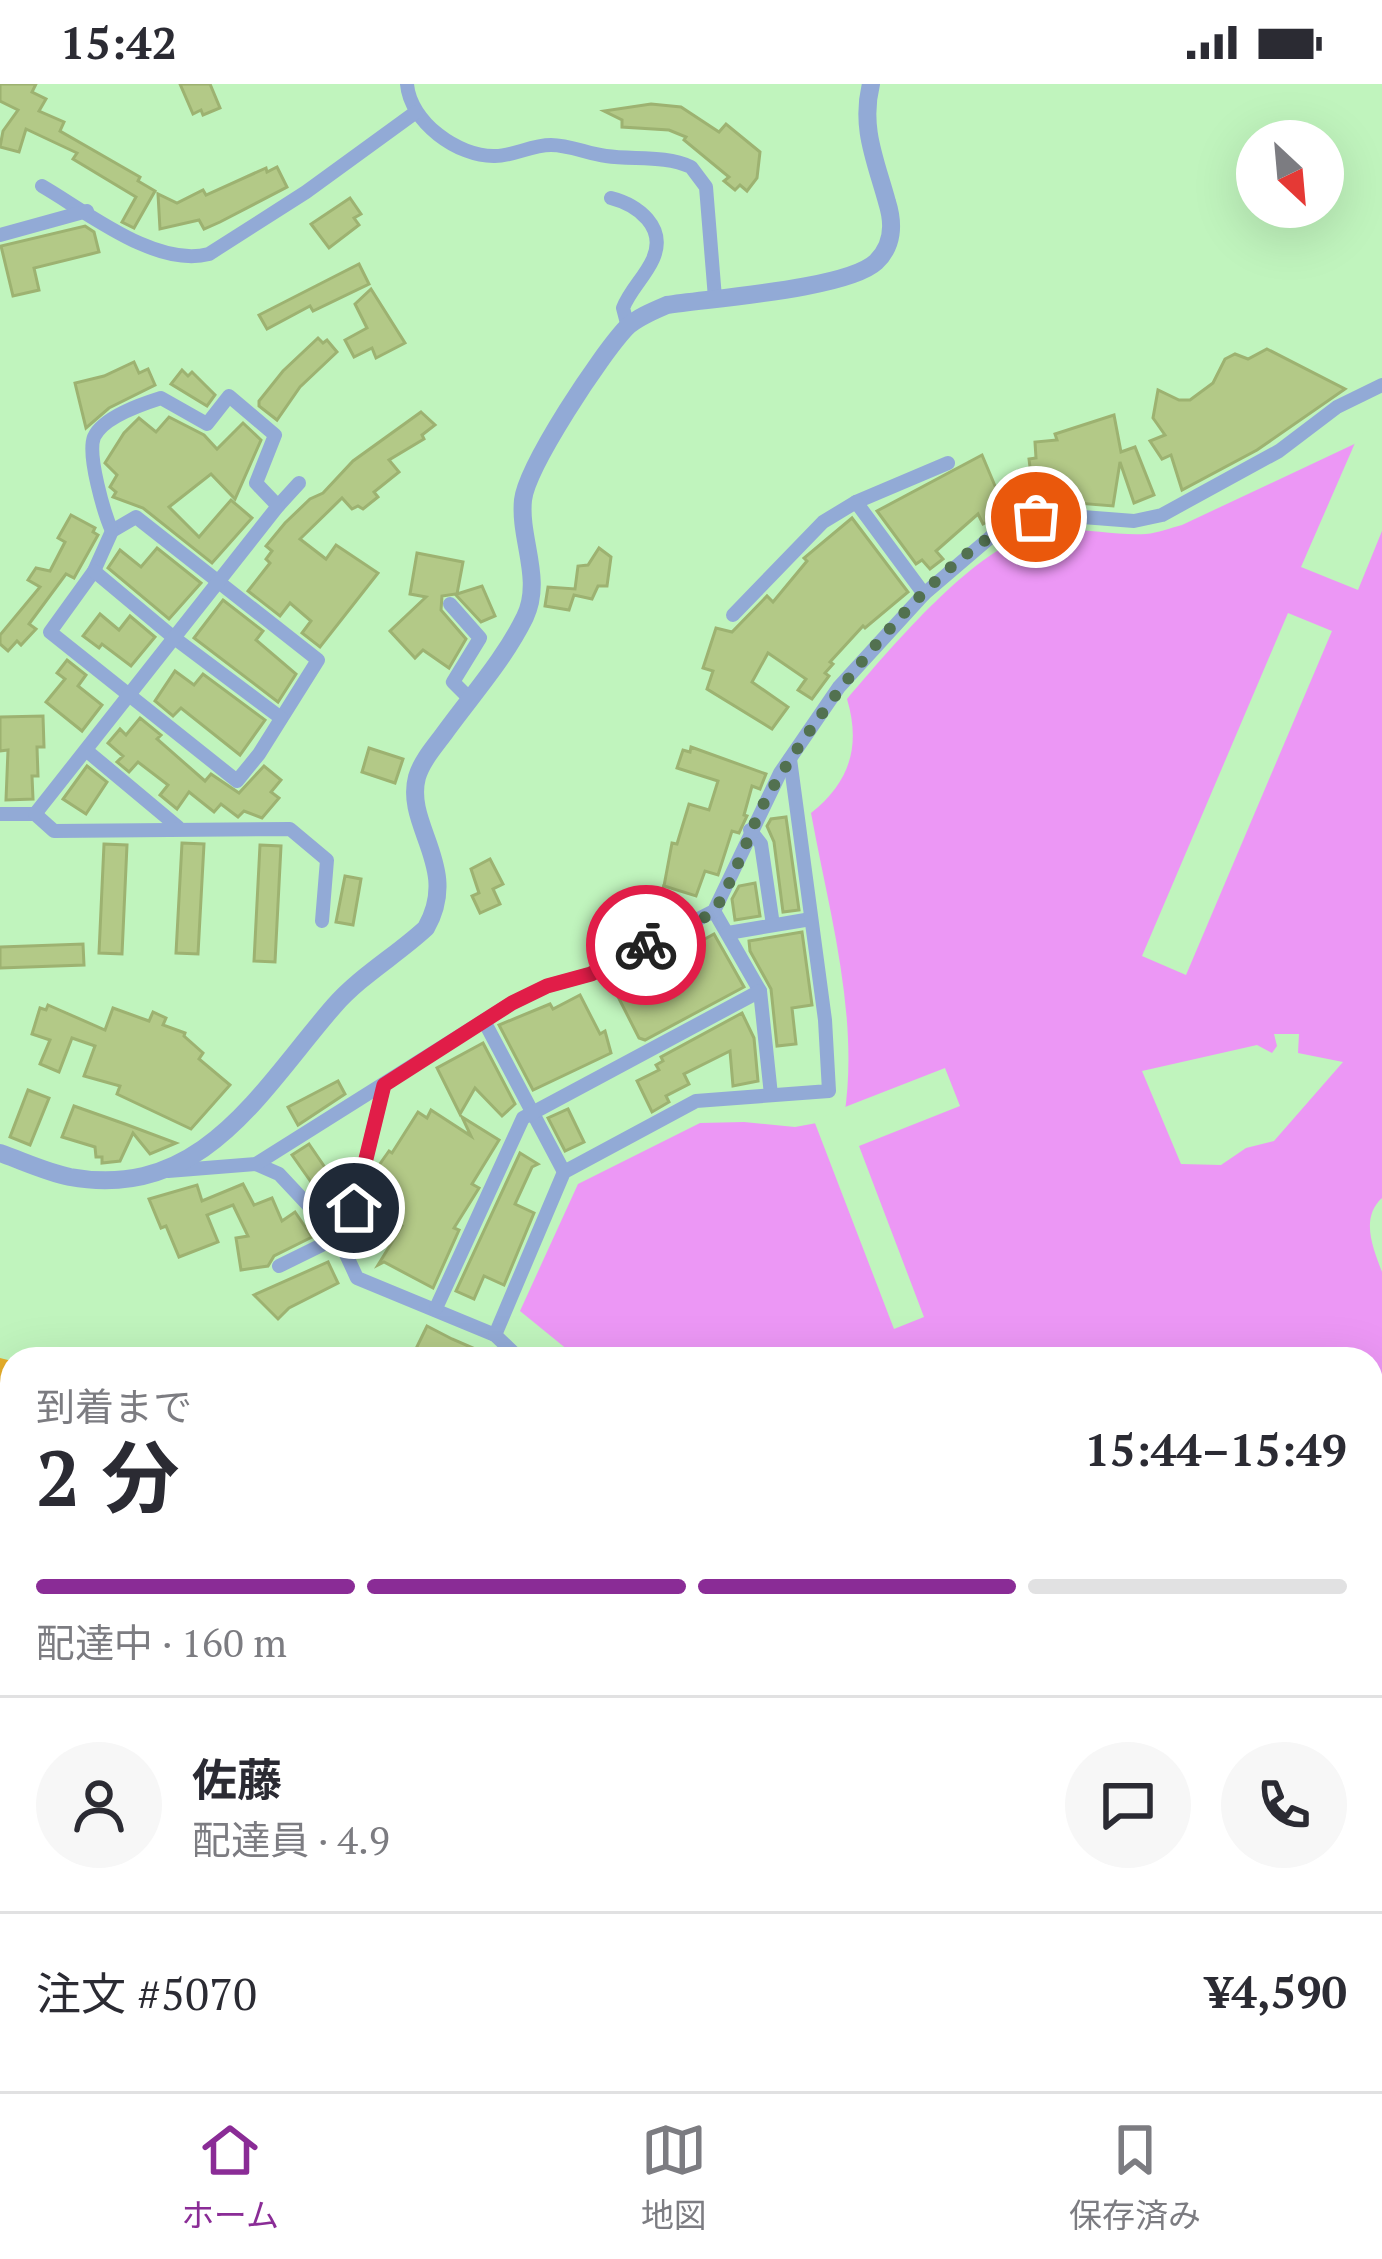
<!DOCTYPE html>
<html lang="ja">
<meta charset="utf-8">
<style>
body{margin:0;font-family:"PT Serif","Noto Sans JP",serif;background:#f7f7f7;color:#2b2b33;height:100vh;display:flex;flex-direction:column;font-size:45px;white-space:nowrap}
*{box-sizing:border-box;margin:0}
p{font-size:39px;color:#7c7c81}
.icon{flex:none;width:66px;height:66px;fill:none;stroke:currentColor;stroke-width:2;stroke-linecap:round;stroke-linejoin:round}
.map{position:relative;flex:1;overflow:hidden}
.details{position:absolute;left:0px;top:1263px;width:1383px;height:744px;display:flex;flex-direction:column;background:#fff;border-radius:36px 36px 0 0;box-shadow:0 12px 48px #0002}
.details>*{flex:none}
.needle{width:78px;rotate:154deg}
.controls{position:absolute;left:1236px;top:36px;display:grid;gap:24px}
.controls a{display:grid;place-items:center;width:108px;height:108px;border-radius:50%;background:#fff;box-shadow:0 12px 48px #0002;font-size:60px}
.pin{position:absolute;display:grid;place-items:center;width:102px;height:102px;color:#fff;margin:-51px;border:6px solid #fff;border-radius:50%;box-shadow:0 3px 12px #0007}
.courier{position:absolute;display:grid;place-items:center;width:120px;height:120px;margin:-60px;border:9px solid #e11d48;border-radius:50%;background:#fff;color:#222;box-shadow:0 3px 15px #0007}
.summary em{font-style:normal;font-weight:700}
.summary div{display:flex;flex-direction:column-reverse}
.summary{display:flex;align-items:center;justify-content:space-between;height:204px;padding:0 36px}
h1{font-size:78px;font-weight:700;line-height:90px}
.bar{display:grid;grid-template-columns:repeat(4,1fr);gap:18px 12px;align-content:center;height:144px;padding:0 36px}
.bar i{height:15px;border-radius:9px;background:#e1e1e2}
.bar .current{background:#8a2c96}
.bar p{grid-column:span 4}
.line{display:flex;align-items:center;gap:30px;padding:0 36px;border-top:3px solid #e1e1e2}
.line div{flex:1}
.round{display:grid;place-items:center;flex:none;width:126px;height:126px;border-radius:63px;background:#f7f7f7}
.status{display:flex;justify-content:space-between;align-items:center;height:84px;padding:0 60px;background:#fff;direction:ltr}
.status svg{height:33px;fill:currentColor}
.dock{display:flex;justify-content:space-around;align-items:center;height:168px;border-top:3px solid #e1e1e2;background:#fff;font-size:33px;color:#7c7c81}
.dock a{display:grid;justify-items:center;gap:6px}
.dock .current{color:#8a2c96}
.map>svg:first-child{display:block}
.green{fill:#e7ae2a}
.water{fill:#ec97f5;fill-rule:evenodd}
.pier{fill:#c0f4bd}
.building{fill:#b3c987;stroke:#9db271;stroke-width:3}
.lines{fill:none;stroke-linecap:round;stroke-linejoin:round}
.minor{stroke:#92aad6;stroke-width:14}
.tertiary{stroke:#92aad6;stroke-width:18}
.done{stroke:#527150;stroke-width:12;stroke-dasharray:0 21.6}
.route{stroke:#e11d48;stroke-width:15}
</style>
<div class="status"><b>15:42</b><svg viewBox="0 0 49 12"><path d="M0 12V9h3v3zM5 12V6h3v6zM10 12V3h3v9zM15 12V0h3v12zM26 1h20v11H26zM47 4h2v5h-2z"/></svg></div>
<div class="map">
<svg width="1382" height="2007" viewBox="0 0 1382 2007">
<rect width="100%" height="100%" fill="#c0f4bd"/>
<path class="green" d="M0 1274 12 1277V1995H889V2007H17L0 1988Z"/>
<path class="water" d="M1382 347V1114C1360 1134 1373 1164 1382 1188V2007H1081L1073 2002 1062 2006 1046 2000V1995H1371V1275H579L520 1227 578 1100 700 1039 744 1038 795 1043 844 1034C860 933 829 828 811 729 850 698 861 662 847 615 890 565 978 458 1043 447 1076 442 1112 452 1146 450 1158 449 1170 444 1182 441ZM1274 950H1299L1298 969 1343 978 1274 1057 1246 1064 1221 1081 1181 1080 1142 987 1257 961 1272 969 1277 962Z"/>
<g class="pier">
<path d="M1382 341V447L1358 506 1301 483 1358 352Z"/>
<path d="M1288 529 1332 547 1186 891 1142 872Z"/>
<path d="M945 984 960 1022 859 1062 924 1233 894 1245 813 1034 839 1029 841 1015 845 1023Z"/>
</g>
<g class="building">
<path d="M0 0H36L32 8 46 15 39 27 64 38 60 47 140 93 138 97 155 107 134 144 122 138 136 113 73 75 77 69 26 45 19 68 0 63 3 47 18 26 0 17Z"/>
<path d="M180 0H210L220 24 203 31 201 26 193 30Z"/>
<path d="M651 20 681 23 719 48 726 40 760 68 757 94 747 107 740 101 735 106 724 97 729 93 684 56 686 53 669 46 622 43V36L604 27Z"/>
<path d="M277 83 287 103 220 138 204 145 199 136 160 145 158 110 177 119 203 106 206 111 266 84 267 88Z"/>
<path d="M350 114 361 130 354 134 359 141 329 164 311 140Z"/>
<path d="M85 142 94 148 99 168 34 184 39 206 13 212 1 162Z"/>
<path d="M359 180 369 200 313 227 310 222 267 245 259 231Z"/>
<path d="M371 205 405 259 376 274 372 264 354 273 345 256 367 244 355 220Z"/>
<path d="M318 254 323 259 327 256 337 268 300 303 277 336 259 322V317L283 287Z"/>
<path d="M1267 265 1345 305 1257 366 1182 406 1171 371 1162 375 1150 357 1165 351 1153 334 1158 306 1179 316H1190L1213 299 1225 275 1235 270 1248 275Z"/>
<path d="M134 278 139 289 148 285 155 301 109 324 86 344 75 299 104 292Z"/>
<path d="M182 286 188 292 192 288 215 311 207 322 171 300Z"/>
<path d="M421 328 435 341 422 351 424 355 389 376 399 388 374 408 378 413 363 425 358 422 352 425 342 414 300 455 326 475 336 461 378 489 320 563 302 549 311 537 290 519 280 532 248 507 270 479 266 475 272 467 266 462 285 439 310 415 323 409 353 377Z"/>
<path d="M1114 331 1121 368 1135 363 1154 411 1134 419 1120 378 1113 422 1076 419 1077 408 996 424 1000 431 983 440 978 430 936 467 943 475 930 485 922 476 916 480 877 427 982 371 998 409 1008 402 1032 399 1029 375 1036 374 1035 358 1057 356 1055 350Z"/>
<path d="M169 333 204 351 217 365 243 339 261 356 235 415 211 390 169 423 199 453 231 416 252 434 212 479 143 424 113 413 116 408 110 403 117 391 105 379 124 349 139 334 156 348Z"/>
<path d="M71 431 95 444 93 448 98 451 74 494 66 490 29 540 36 545 21 561 17 557 8 567 0 560V551L40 503 28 496 36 484 50 487 65 458 58 454Z"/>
<path d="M852 434 908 508 865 544 863 542 830 578 833 580 825 589 829 592 812 615 798 606 806 595 768 569 752 598 788 623 772 645 707 605 713 587 703 584 716 544 732 548 767 512 773 518 807 477 804 474Z"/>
<path d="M157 464 201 499 169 535 108 484 120 466 141 483Z"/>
<path d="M599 464 611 473 607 502H598L592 515 574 511 569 526 545 522 548 503 575 505 578 482 588 481Z"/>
<path d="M417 469 463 478 457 510 482 502 495 532 481 538 455 510 442 512 441 526 466 555 449 584 423 566 415 574 390 547 426 513 410 510Z"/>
<path d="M223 516 263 547 256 556 296 590 278 618 194 554Z"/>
<path d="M100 530 119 546 130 532 155 553 131 582 102 560 99 564 83 552Z"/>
<path d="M67 576 86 591 78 602 102 621 82 647 46 618 65 595 57 589Z"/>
<path d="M175 587 194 601 203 590 265 636 240 671 181 624 173 632 155 617Z"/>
<path d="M43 632 44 663H37L38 692H32L33 715 6 716 8 666 0 667V633Z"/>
<path d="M140 634 161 651 157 655 205 697 211 690 239 709 264 682 281 696 271 708 279 714 262 734 244 727 238 733 221 720 214 728 189 708 177 725 160 711 168 701 138 678 129 688 117 678 123 672 108 659 120 645 126 651Z"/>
<path d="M691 663 766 690 760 705 752 702 744 731 747 732 739 749 732 747 718 791 705 787 696 812 664 802 672 759 677 760 689 720 709 726 718 697 677 684 683 666 690 668Z"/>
<path d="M369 664 403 675 395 699 362 688Z"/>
<path d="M87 682 107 698 86 730 63 715Z"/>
<path d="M786 733 799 826 783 828 774 758 767 742 771 735Z"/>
<path d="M182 759 204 760 198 870 176 869Z"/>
<path d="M104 760 127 761 122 870 99 869Z"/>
<path d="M260 761 281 762 275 878 254 877Z"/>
<path d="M490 775 503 800 493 805 500 820 480 829 472 812 479 809 471 785Z"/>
<path d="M345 792 361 795 353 841 336 838Z"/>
<path d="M755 799 760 832 735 836 732 815 739 802Z"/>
<path d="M663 804 677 833 622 861 614 844 620 842 619 828 649 812 659 816Z"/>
<path d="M802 848 812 921 792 924 796 960 777 962 771 905 750 867 749 857Z"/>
<path d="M714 850 744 903 645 956 639 954 609 895 685 854 690 863Z"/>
<path d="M83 860 84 881 0 884V863Z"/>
<path d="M580 911 600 950 605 947 611 969 533 1006 499 941 550 920 553 925Z"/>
<path d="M48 921 105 946 113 924 149 937 153 928 166 934 163 941 185 949 184 952 203 969 199 975 230 1001 191 1045 117 1010 120 1002 84 992 95 962 72 954 59 988 40 980 50 956 32 950 40 924 46 926Z"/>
<path d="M742 929 754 954 758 997 733 1002 730 967 684 990 689 1000 666 1012 669 1018 652 1028 637 997 659 986 656 981 663 977 661 973Z"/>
<path d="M483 959 515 1020 502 1032 475 1004 460 1030 437 984Z"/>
<path d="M338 997 345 1010 298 1041 288 1023Z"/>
<path d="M28 1006 49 1014 30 1061 10 1053Z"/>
<path d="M74 1022 125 1040 176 1059 150 1070 133 1049 120 1077 102 1079V1073H96L95 1063 62 1053Z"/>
<path d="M568 1025 584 1058 565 1067 548 1034Z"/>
<path d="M431 1026 471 1052 462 1033 499 1056 472 1100 479 1104 454 1144 459 1146 433 1204 384 1178 378 1181 402 1142 367 1116 370 1104 383 1088 377 1084 389 1067 392 1069 418 1028 427 1034Z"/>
<path d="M309 1060 335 1098 339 1095 347 1105 343 1121 333 1129 292 1071Z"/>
<path d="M520 1069 538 1080 532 1083 515 1120 534 1129 504 1201 484 1192 474 1215 456 1207Z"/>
<path d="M243 1100 254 1121 272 1114 282 1137 295 1128 312 1153 274 1172 268 1182 241 1186 236 1154 248 1152 233 1121 207 1131 218 1158 179 1173 166 1142 161 1144 149 1115 197 1101 202 1117Z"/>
<path d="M328 1178 338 1199 289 1224 278 1235 254 1211Z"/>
<path d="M427 1242 452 1255 498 1275H411Z"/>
</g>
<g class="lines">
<g class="minor">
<path d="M407 0C410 38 458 73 495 72 514 72 531 61 551 61 570 61 588 70 606 72 634 76 665 71 691 83L706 103 715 214"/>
<path d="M42 102C87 128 156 184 209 170L306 108 416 28"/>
<path d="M611 114C638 121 667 143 653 175 645 193 630 206 623 224L628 243"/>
<path d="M0 151 87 127"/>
<path d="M856 418 948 379"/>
<path d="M278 422 299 399"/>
<path d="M136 433 318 576 259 670 237 697 50 548 94 487 112 447Z"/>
<path d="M94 487 173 553 281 634"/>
<path d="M450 520 480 554 453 598 470 615"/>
<path d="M733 531 823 438 856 418 924 510"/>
<path d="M87 667 178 743"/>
<path d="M0 730H35L54 747 290 745 327 776 322 837"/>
<path d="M35 730 278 422 256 399 275 351 229 312 207 340 161 314C142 320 103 333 94 353 87 371 104 429 112 447"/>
<path d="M750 746 761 760 773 841"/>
<path d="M714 827 760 907 771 1011"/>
<path d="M728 849 811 835"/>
<path d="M484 937 564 1088"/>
<path d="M256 1080 279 1090 338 1153 357 1194 495 1251 520 1275"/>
<path d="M168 1087 256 1080 512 919 547 902 591 890 714 827 780 689 839 603 924 510 1000 445 1019 436 1057 431 1134 437 1162 431 1279 367 1337 323 1382 301"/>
<path d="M344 1165 384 1001"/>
<path d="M279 1182 338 1153"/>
<path d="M436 1224 523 1034 760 907"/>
<path d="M495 1251 564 1088 696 1017 829 1007 825 936 790 675"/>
<path d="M977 2007 985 1995"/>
</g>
<path class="tertiary" d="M0 1069C23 1077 46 1088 70 1093 202 1117 260 1007 334 922 360 892 397 871 426 844 461 783 404 742 417 693 422 676 436 661 446 647 473 610 505 574 525 533 543 495 519 455 523 416 527 382 601 270 627 243 638 233 653 227 667 221 712 214 847 205 876 178 893 162 894 140 887 118 876 77 860 44 871 0"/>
</g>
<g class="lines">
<path class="done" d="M646 861C666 851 695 842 712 828 726 816 752 742 763 721 805 642 948 449 1036 433"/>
<path class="route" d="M354 1124 384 1001 512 919 547 902 591 890 646 861"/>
</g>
</svg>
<div class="controls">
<a><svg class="needle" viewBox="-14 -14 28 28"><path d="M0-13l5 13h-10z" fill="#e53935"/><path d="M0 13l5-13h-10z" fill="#7c7c81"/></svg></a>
</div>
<div class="pin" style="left:1036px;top:433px;background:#ea580c"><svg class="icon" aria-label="bag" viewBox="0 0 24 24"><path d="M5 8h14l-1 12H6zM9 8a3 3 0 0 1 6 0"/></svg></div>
<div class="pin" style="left:354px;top:1124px;background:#1f2937"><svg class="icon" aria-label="home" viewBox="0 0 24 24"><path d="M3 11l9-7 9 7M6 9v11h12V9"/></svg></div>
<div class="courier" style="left:646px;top:861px"><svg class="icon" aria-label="bike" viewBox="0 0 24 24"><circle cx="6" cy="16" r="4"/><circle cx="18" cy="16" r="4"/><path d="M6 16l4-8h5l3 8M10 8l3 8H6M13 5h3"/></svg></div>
<section class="details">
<div class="summary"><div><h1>2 分</h1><p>到着まで</p></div><em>15:44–15:49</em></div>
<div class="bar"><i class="current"></i><i class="current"></i><i class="current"></i><i></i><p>配達中 · 160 m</p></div>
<div class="line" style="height:216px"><a class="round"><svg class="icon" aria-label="person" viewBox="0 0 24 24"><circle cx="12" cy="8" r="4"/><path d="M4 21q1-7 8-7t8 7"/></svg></a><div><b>佐藤</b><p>配達員 · 4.9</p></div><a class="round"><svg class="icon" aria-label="chat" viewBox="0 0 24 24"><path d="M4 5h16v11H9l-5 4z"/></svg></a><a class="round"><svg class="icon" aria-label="phone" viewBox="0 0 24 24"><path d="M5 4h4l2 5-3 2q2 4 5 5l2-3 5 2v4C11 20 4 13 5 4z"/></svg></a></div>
<div class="line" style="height:156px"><div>注文 #5070</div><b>¥4,590</b></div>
</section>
</div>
<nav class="dock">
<a class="current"><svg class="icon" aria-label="home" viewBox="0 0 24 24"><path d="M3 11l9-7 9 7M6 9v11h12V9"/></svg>ホーム</a>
<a><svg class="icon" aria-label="map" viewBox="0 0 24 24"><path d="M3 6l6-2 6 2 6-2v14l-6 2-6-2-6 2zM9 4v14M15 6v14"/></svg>地図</a>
<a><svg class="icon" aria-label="saved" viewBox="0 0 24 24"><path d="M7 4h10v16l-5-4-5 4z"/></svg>保存済み</a>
</nav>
